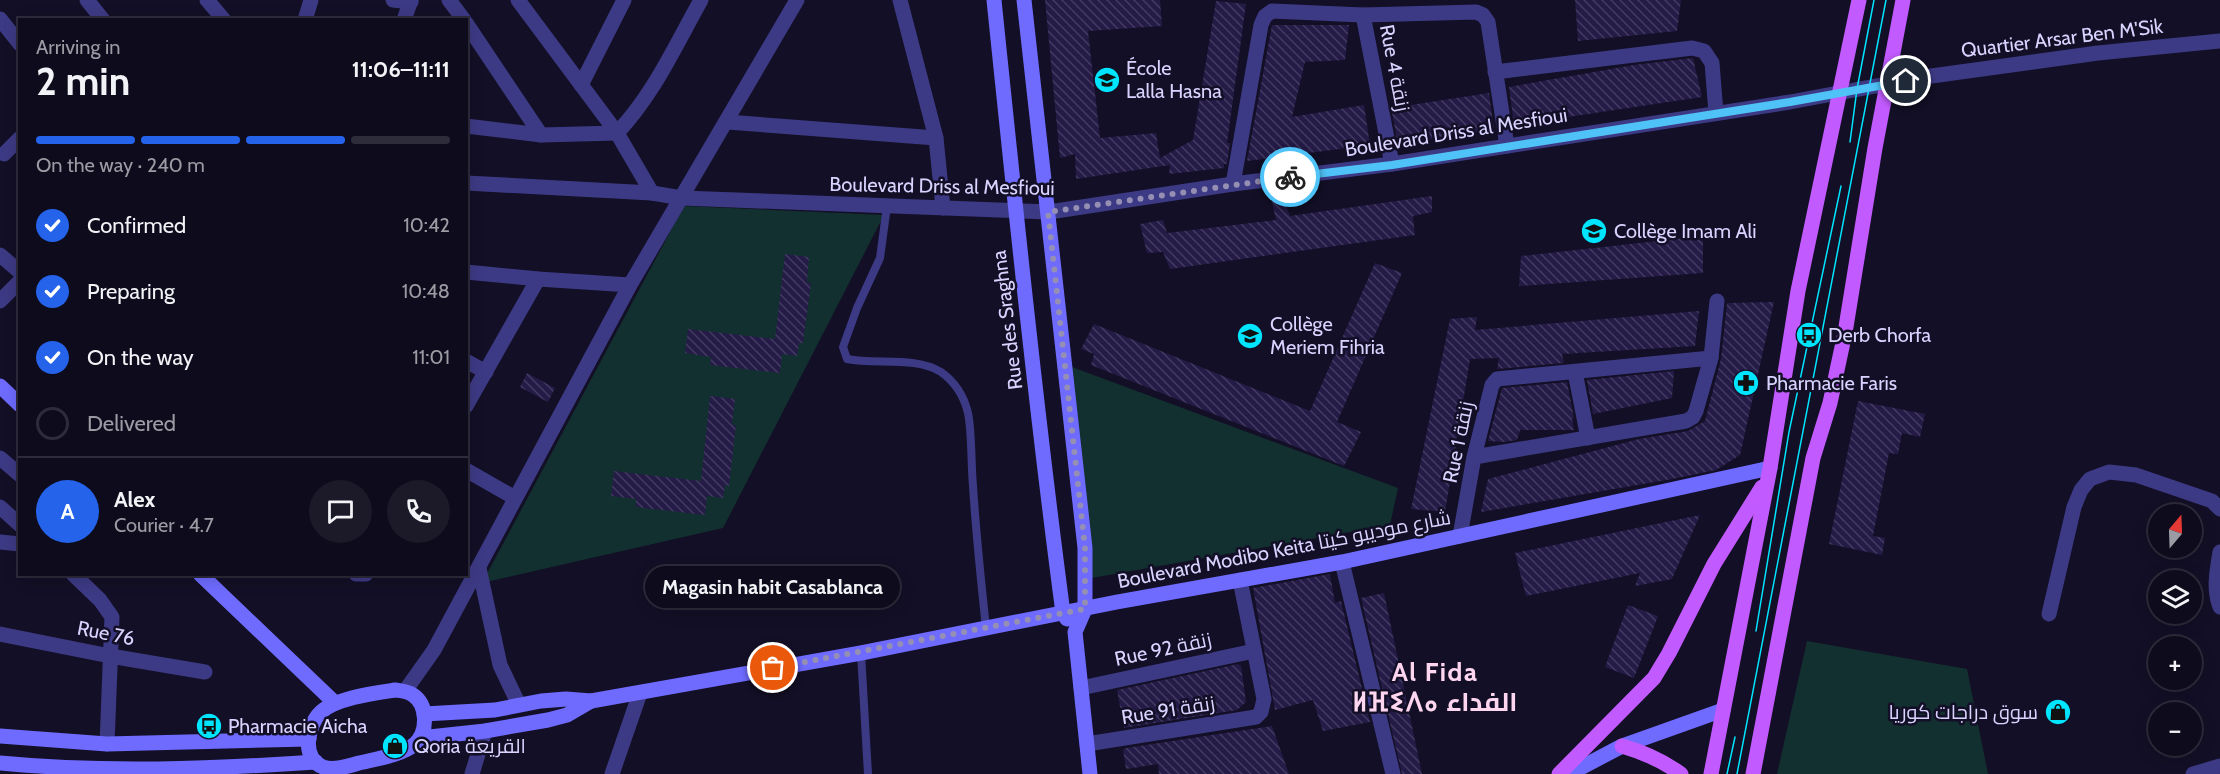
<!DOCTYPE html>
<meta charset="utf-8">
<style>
body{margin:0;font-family:Cabin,Cairo,"Noto Sans Tifinagh",sans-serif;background:#1c1929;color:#f1f3f6;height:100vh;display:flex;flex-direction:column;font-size:22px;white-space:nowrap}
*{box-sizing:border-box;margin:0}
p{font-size:20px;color:#9b9ba3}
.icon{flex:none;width:33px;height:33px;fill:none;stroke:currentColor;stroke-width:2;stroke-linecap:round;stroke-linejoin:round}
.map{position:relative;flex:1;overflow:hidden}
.details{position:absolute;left:18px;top:18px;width:450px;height:558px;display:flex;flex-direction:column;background:#0e0b1c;border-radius:0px;box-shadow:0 3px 15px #0003,0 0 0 2px #2e2b3b}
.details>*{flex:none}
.needle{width:39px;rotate:19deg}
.controls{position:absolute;left:2148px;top:504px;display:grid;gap:12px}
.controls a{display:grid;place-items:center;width:54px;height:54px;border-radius:50%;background:#0e0b1c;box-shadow:0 3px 15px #0003,0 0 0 2px #2e2b3b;font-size:30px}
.pin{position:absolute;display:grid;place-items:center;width:51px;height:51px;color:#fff;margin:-26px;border:3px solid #fff;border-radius:50%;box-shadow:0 2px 6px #0007}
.courier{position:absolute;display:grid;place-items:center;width:60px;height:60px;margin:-30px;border:4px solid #4fc3f7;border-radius:50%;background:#fff;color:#222;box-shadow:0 2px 8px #0007}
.bubble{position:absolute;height:42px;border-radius:21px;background:#0e0b1c;box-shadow:0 3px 15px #0003,0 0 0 2px #2e2b3b;font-size:20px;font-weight:700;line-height:42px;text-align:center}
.summary em{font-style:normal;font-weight:700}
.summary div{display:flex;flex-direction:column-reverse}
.summary{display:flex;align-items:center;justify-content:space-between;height:102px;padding:0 18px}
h1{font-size:39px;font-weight:700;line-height:45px}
.bar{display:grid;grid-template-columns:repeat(4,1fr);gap:9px 6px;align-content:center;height:72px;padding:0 18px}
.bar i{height:8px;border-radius:4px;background:#2e2b3b}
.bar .current{background:#2563eb}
.bar p{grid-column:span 4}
.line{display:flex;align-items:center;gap:15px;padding:0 18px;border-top:2px solid #2e2b3b}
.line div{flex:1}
.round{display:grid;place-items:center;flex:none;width:63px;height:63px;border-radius:32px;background:#1c1929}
ol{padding:0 18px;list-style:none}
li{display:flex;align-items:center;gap:18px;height:66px}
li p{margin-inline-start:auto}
li .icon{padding:6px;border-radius:50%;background:#2563eb;color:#fff;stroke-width:4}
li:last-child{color:#9b9ba3}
li i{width:33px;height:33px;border:3px solid #2e2b3b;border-radius:50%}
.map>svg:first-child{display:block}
.green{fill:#12302f}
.building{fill:url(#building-back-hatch)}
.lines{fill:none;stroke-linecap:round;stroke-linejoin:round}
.lane{stroke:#3d3a85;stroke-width:8}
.street{stroke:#3d3a85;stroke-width:15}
.secondary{stroke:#6f6bff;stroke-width:15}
.primary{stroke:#c25bff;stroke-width:15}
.tram{stroke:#00e5ff;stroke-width:1.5}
.done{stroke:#948fb3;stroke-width:6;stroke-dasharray:0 10.8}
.route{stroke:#4fc3f7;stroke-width:8}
.labels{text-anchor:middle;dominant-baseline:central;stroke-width:5;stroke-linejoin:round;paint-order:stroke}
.street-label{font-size:20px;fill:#d9d4ff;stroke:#130f26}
.poi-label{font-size:20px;fill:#d9d4ff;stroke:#130f26;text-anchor:start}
.district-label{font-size:26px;font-weight:bold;letter-spacing:1.5px;fill:#ffd6f0;stroke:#130f26}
</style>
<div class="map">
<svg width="2220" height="774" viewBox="0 0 2220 774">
<defs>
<pattern id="building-back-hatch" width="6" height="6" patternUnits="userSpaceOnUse" patternTransform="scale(1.5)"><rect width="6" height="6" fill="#241b47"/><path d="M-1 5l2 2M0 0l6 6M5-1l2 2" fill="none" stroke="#433b63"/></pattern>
</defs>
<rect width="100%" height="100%" fill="#130f26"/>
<g class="green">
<path d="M684 206 884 215 723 528 482 583Z"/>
<path d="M1072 367 1398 488 1390 525 1092 578Z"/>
<path d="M1807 641 1967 669 1988 774H1777Z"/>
</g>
<g class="building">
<path d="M1045 0H1160L1162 26 1088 31 1100 138 1156 133 1160 158 1193 140 1216 1 1246 4 1227 143H1230L1227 164H1224V168L1169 174 1170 165 1076 179 1075 154 1060 158Z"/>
<path d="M1575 0H1681L1677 31 1578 41Z"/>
<path d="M1272 25H1349L1345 60 1305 62 1292 117 1364 105 1370 145 1247 161Z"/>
<path d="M1693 58 1702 97 1514 125 1509 87 1634 65Z"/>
<path d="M1489 93 1494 130 1398 144 1391 108Z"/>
<path d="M1279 188 1290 216 1432 196V212L1413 216 1415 235 1170 269 1163 252 1147 253 1140 224 1163 220 1167 233 1276 220 1269 189Z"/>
<path d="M1703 236V273L1519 286 1521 256Z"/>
<path d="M785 254 809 257 807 282 811 283 803 343H799L797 356 782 354 780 373 710 365 711 357 685 353 688 329 775 339Z"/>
<path d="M1375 263 1402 273 1337 422 1361 432 1344 466 1091 365 1094 354 1081 349 1094 324 1310 411Z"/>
<path d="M1774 302 1740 455 1716 470 1672 479 1481 512 1488 479 1639 439 1688 431 1705 421 1721 359 1727 303Z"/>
<path d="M1699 311 1695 346 1562 354 1564 363 1497 369 1499 358 1470 359 1445 512 1411 509 1450 319 1477 317 1475 330Z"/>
<path d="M1674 371 1672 398 1593 414 1587 380Z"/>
<path d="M527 373 555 388 548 402 520 387Z"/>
<path d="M1567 382 1574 418 1572 419 1574 430H1520L1517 440 1504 442 1488 441 1502 388Z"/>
<path d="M710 396 735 399 732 425H736L729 486 725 485 723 498 707 496 705 515 636 507V499L611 496 614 471 701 481Z"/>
<path d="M1858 401 1925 414 1920 437 1902 433 1898 454 1889 453 1873 536 1885 538 1882 555 1829 544Z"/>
<path d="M1700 515 1672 579 1635 586 1640 573 1526 596 1515 553Z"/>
<path d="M1330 574 1335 603 1341 601 1370 722 1323 731 1313 700 1275 710 1253 588Z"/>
<path d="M1384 593 1422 774H1402L1361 598Z"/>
<path d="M1628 605 1658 616 1634 678 1605 667Z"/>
<path d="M1238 664 1241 666 1246 702 1237 710 1124 728 1117 690Z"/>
<path d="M1272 726 1289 774H1159L1158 764 1126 769 1123 750 1126 748Z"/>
</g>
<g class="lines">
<g class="lane">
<path d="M887 206 880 258 857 308 843 347 847 359C875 365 916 356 941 372 955 382 964 396 968 413 972 432 971 465 973 486 976 534 981 581 986 628"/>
<path d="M861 653 868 774"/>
</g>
<g class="street">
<path d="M87 0 103 20"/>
<path d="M207 0 224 20"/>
<path d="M393 0 411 2"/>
<path d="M449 0 464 20"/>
<path d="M518 0 617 133 652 193"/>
<path d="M900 0 936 138 943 208"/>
<path d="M1363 15 1392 164"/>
<path d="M0 19 20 44"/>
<path d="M305 20 311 0"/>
<path d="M404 20 411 0"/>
<path d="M466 23 541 135"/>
<path d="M1495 72 1692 48 1704 51 1712 63 1716 113"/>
<path d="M581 85 624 0"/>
<path d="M727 122 936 138"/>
<path d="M466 126 541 135 617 133C654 94 675 46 701 0"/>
<path d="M4 154 20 138"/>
<path d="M466 183 652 193 682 198 1049 212 1233 184 1392 164 1790 102 1924 77 2098 53 2220 41"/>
<path d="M1233 184 1261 25 1265 16 1272 11 1363 15 1476 12 1483 15 1488 22 1507 146"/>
<path d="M0 255 20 272"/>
<path d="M466 272 538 279 630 285"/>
<path d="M0 301 20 281"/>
<path d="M1711 358 1717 301"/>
<path d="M466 361 486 372"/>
<path d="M1575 372 1588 438"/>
<path d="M466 406 538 279"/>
<path d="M0 458 20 475"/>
<path d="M466 470 515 498"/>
<path d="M0 507 20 525"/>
<path d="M1460 536 1474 457 1492 385 1497 379 1711 358 1696 411 1693 417 1686 421 1474 457"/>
<path d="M0 542 20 544"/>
<path d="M2220 552C2217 570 2213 590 2220 607"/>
<path d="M1342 562 1393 774"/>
<path d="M479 568 500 665 519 705"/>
<path d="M73 574 100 600 112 617 107 744"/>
<path d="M356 574H366"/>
<path d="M2049 614 2074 507 2081 490 2090 479 2109 472 2136 475 2212 501 2220 509"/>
<path d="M0 634 110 656 205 672"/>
<path d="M1081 688 1254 651"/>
<path d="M405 691 434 650 630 285 797 0"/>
<path d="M1087 744 1256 717 1261 712 1264 699 1240 580"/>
<path d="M472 774 485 731"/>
<path d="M612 774 640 693"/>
<path d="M2193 774 2220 766"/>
</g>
<g class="secondary">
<path d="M994 0C1015 204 1036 409 1063 613L1067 619"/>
<path d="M1024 0 1085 548V609L1075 632 1090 774"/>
<path d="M0 386 20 405"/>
<path d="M200 574 335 703"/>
<path d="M395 690C402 691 407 691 413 695 428 705 428 732 415 744 402 755 376 759 359 763 348 766 334 771 323 767 300 758 308 724 321 712 336 698 375 693 395 690Z"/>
<path d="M424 714 495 710 541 701 566 699 591 701 861 653 1117 602 1342 562 1770 468"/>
<path d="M0 736 107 744 309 739"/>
<path d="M420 738 485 731 548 720 567 715 591 701"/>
<path d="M0 763C105 773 210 769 316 762"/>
<path d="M1569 774 1622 746 1723 710"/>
</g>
<g class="primary">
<path d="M1622 746C1643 752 1663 761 1681 774"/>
<path d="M1559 774 1654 678 1669 653 1714 564 1762 487"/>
<path d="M1711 774 1770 468 1798 291 1859 0"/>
<path d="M1753 774 1813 458 1830 403 1845 333 1875 148 1903 0"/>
</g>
<g class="tram">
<path d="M1850 142 1857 89 1874 0"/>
<path d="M1756 631 1789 432 1841 186"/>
<path d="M1727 774 1735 737"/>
<path d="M1737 774 1886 0"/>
</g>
</g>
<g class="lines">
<path class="done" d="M773 668 1085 609V548L1048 212 1290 177"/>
<path class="route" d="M1290 177 1392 165 1790 102 1906 81"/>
</g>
<defs>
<g id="school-disc" transform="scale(1.35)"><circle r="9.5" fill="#00e5ff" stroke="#130f26"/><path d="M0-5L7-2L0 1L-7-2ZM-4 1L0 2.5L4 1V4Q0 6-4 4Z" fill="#111"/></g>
<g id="bus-disc" transform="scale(1.35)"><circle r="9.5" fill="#00e5ff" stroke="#130f26"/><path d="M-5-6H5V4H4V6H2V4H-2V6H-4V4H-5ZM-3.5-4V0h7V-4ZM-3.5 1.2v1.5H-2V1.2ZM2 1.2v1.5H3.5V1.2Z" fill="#111"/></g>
<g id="pharmacy-disc" transform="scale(1.35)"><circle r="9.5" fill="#00e5ff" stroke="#130f26"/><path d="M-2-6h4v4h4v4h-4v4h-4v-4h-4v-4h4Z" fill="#111"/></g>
<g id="shop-disc" transform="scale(1.35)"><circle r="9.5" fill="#00e5ff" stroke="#130f26"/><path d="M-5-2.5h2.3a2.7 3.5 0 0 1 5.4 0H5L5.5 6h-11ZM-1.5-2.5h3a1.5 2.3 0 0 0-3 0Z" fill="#111"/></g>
</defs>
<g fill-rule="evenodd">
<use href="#school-disc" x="1107" y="80"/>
<use href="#school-disc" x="1594" y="231"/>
<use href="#bus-disc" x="1809" y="335"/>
<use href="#school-disc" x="1250" y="336"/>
<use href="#pharmacy-disc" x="1746" y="383"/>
<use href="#shop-disc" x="2058" y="712"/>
<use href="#bus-disc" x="209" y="726"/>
<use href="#shop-disc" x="395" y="746"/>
</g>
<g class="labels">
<g class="street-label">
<text transform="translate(2062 38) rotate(-7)">Quartier Arsar Ben M'Sik</text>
<text transform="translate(1395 68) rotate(79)">Rue 4 زنقة</text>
<text transform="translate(1456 132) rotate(-9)">Boulevard Driss al Mesfioui</text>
<text transform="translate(942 186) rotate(1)">Boulevard Driss al Mesfioui</text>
<text transform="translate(1007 320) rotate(-97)">Rue des Sraghna</text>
<text transform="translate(1458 442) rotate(-78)">Rue 1 زنقة</text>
<text transform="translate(1284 549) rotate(-11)">Boulevard Modibo Keita شارع موديبو كيتا</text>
<text transform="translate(106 633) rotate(11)">Rue 76</text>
<text transform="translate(1163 649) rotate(-12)">Rue 92 زنقة</text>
<text transform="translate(1168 710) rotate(-9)">Rue 91 زنقة</text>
</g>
<g class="poi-label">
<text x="1126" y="68">École<tspan x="1126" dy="23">Lalla Hasna</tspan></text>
<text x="1614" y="231">Collège Imam Ali</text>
<text x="1270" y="324">Collège<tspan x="1270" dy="23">Meriem Fihria</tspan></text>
<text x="1828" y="335">Derb Chorfa</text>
<text x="1766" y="383">Pharmacie Faris</text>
<text x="2038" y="712" text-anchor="end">سوق دراجات كوريا</text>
<text x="228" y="726">Pharmacie Aicha</text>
<text x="414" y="746">Qoria القريعة</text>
</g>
<g class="district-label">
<text x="1435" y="672">Al Fida<tspan x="1435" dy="30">ⵍⴼⵉⴷⴰ الفداء</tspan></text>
</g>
</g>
</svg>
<div class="controls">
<a><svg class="needle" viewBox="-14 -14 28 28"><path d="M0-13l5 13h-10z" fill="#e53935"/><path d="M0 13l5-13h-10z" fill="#9b9ba3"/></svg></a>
<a><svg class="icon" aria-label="layers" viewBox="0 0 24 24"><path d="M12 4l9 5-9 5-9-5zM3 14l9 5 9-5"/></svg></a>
<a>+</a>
<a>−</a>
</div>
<div class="pin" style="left:773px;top:668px;background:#ea580c"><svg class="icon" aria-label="bag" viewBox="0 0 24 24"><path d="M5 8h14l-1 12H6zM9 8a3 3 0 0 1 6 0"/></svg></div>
<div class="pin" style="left:1906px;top:81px;background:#1f2937"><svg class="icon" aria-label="home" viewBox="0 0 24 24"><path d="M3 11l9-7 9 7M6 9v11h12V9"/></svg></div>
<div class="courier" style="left:1290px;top:177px"><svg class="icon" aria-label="bike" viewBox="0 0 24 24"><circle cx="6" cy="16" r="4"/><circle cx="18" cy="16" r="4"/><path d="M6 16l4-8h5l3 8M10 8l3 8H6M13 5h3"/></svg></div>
<div class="bubble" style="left:645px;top:566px;width:255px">Magasin habit Casablanca</div>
<section class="details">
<div class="summary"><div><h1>2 min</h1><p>Arriving in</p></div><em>11:06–11:11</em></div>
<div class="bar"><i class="current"></i><i class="current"></i><i class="current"></i><i></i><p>On the way · 240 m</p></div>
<ol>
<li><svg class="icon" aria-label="check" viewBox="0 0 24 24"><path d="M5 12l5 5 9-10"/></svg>Confirmed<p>10:42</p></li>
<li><svg class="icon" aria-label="check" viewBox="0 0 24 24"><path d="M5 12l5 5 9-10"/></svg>Preparing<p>10:48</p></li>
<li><svg class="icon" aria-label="check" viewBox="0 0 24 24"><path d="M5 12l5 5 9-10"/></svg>On the way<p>11:01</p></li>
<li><i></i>Delivered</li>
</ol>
<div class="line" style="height:108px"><b class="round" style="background:#2563eb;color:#fff">A</b><div><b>Alex</b><p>Courier · 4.7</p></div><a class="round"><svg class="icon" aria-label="chat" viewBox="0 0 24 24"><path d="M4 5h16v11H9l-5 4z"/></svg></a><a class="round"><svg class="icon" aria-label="phone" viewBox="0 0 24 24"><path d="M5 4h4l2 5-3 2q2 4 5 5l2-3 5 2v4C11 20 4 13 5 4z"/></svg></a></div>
</section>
</div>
